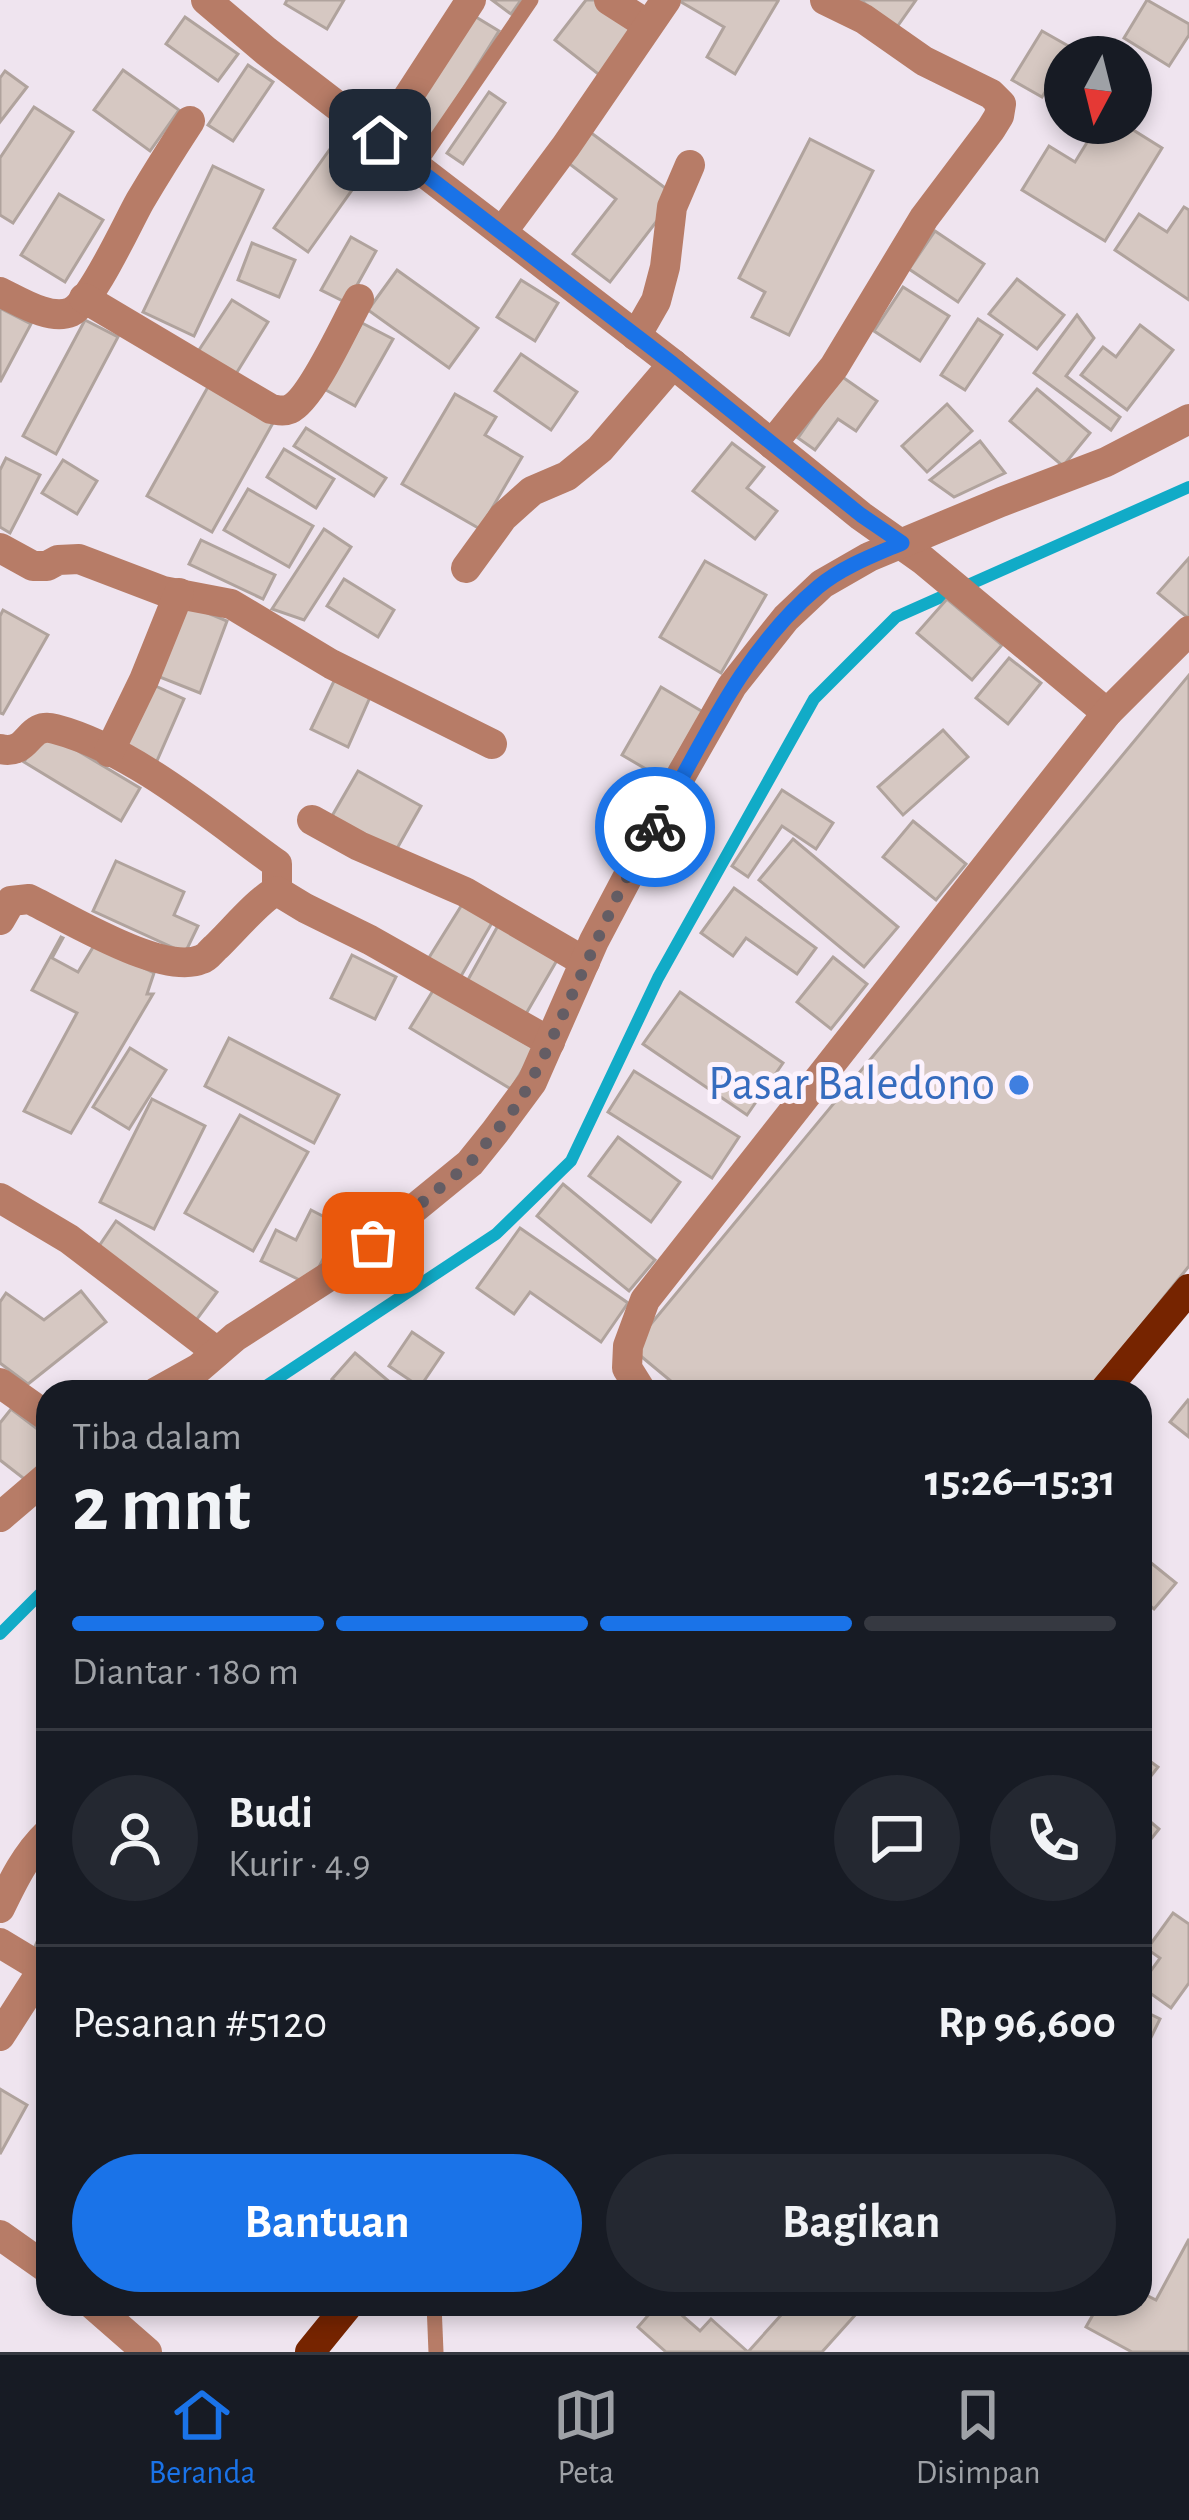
<!DOCTYPE html>
<html lang="id">
<meta charset="utf-8">
<style>
body{margin:0;font-family:"Alegreya Sans",sans-serif;background:#242831;color:#f1f3f6;height:100vh;display:flex;flex-direction:column;font-size:45px;white-space:nowrap}
*{box-sizing:border-box;margin:0}
p{font-size:39px;color:#9ea1a6}
.icon{flex:none;width:66px;height:66px;fill:none;stroke:currentColor;stroke-width:2;stroke-linecap:round;stroke-linejoin:round}
.map{position:relative;flex:1;overflow:hidden}
.panel{position:absolute;left:36px;top:1380px;width:1116px;height:936px;display:flex;flex-direction:column;background:#171b24;border-radius:36px;box-shadow:0 6px 18px #0003}
.panel>*{flex:none}
.needle{width:78px;rotate:187deg}
.tools{position:absolute;left:1044px;top:36px;display:grid;gap:24px}
.tools a{display:grid;place-items:center;width:108px;height:108px;border-radius:50%;background:#171b24;box-shadow:0 6px 18px #0003;font-size:60px}
.pin{position:absolute;display:grid;place-items:center;width:102px;height:102px;color:#fff;margin:-51px;border-radius:24px;box-shadow:0 6px 18px #0006}
.courier{position:absolute;display:grid;place-items:center;width:120px;height:120px;margin:-60px;border:9px solid #1a73e8;border-radius:50%;background:#fff;color:#222;box-shadow:0 3px 15px #0007}
.overview em{font-style:normal;font-weight:700}
.overview div{display:flex;flex-direction:column-reverse}
.overview{display:flex;align-items:center;justify-content:space-between;height:204px;padding:0 36px}
h1{font-size:78px;font-weight:700;line-height:90px}
.bar{display:grid;grid-template-columns:repeat(4,1fr);gap:18px 12px;align-content:center;height:144px;padding:0 36px}
.bar i{height:15px;border-radius:9px;background:#363941}
.bar .active{background:#1a73e8}
.bar p{grid-column:span 4}
.line{display:flex;align-items:center;gap:30px;padding:0 36px;border-top:3px solid #363941}
.line div{flex:1}
.round{display:grid;place-items:center;flex:none;width:126px;height:126px;border-radius:63px;background:#242831}
.button{display:flex;gap:24px;margin-top:auto;padding:24px 36px}
.button a{flex:1;height:138px;border-radius:72px;background:#1a73e8;color:#fff;font-size:48px;font-weight:700;line-height:138px;text-align:center}
.button a+a{background:#242831;color:#f1f3f6}
.dock{display:flex;justify-content:space-around;align-items:center;height:168px;border-top:3px solid #363941;background:#171b24;font-size:33px;color:#9ea1a6}
.dock a{display:grid;justify-items:center;gap:6px}
.dock .active{color:#1a73e8}
.map>svg:first-child{display:block}
.lines{fill:none;stroke-linecap:round;stroke-linejoin:round}
.stream{stroke:#11abc7;stroke-width:12}
.building{fill:#d6c8c2;stroke:#b0a39d;stroke-width:3}
.lane{stroke:#b77c67;stroke-width:15}
.street{stroke:#b77c67;stroke-width:30}
.primary{stroke:#762400;stroke-width:30}
.done{stroke:#645d64;stroke-width:12;stroke-dasharray:0 21.6}
.route{stroke:#1a73e8;stroke-width:15}
.shop-dot{fill:#3f7fe0;stroke:#fcf2fc;stroke-width:4.5}
.labels{text-anchor:middle;dominant-baseline:central;stroke-width:10;stroke-linejoin:round;paint-order:stroke}
.shop-label{font-size:48px;fill:#366cbe;stroke:#fcf2fc;text-anchor:end}
</style>
<div class="map">
<svg width="1189" height="2352" viewBox="0 0 1189 2352">
<rect width="100%" height="100%" fill="#efe4ef"/>
<g class="lines">
<g class="stream">
<path d="M257 1392 496 1234 571 1161 658 978 814 699 896 617 1189 487"/>
<path d="M0 1634 48 1586"/>
</g>
</g>
<g class="building">
<path d="M287 0H344L327 29 285 4Z"/>
<path d="M492 0H521L511 14Z"/>
<path d="M586 0H597L638 32 602 77 555 40Z"/>
<path d="M682 0H776L778 1 735 74 707 57 724 27 681 2Z"/>
<path d="M860 0H916L897 27Z"/>
<path d="M1147 0 1189 24V35L1169 66 1124 38Z"/>
<path d="M471 14 499 31 432 139 404 121Z"/>
<path d="M185 17 238 54 218 81 166 44Z"/>
<path d="M1042 31 1072 48 1042 97 1012 80Z"/>
<path d="M248 65 273 82 233 141 208 125Z"/>
<path d="M123 70 179 110 150 151 94 110Z"/>
<path d="M5 71 27 87 0 122V78Z"/>
<path d="M489 92 505 103 463 164 447 153Z"/>
<path d="M34 107 73 132 13 223 0 215V158Z"/>
<path d="M1099 123H1122L1162 148 1105 241 1022 190 1049 146 1075 162Z"/>
<path d="M590 132 676 196 610 282 573 254 616 199 567 162Z"/>
<path d="M810 139 873 171 789 335 752 317 765 292 739 278Z"/>
<path d="M330 149 364 173 308 252 274 228Z"/>
<path d="M213 166 263 190 194 336 143 312Z"/>
<path d="M59 194 103 220 65 282 21 255Z"/>
<path d="M1184 207 1189 210V300L1115 250 1139 214 1167 232Z"/>
<path d="M935 231 984 264 958 302 909 269Z"/>
<path d="M351 237 376 251 347 303 321 290Z"/>
<path d="M252 243 295 260 279 297 238 280Z"/>
<path d="M397 270 478 328 449 368 368 310Z"/>
<path d="M1017 279 1064 315 1037 349 989 314Z"/>
<path d="M521 280 558 303 535 341 497 317Z"/>
<path d="M903 287 949 316 920 361 874 331Z"/>
<path d="M232 300 268 322 234 377 197 353Z"/>
<path d="M0 308 31 324 0 382Z"/>
<path d="M1077 315 1094 338 1066 376 1120 417 1111 430 1034 373Z"/>
<path d="M978 319 1002 335 965 390 941 375Z"/>
<path d="M85 320 118 337 56 454 23 436Z"/>
<path d="M362 323 393 339 355 406 324 389Z"/>
<path d="M1140 325 1173 350 1127 410 1081 375 1103 347 1116 357Z"/>
<path d="M521 354 577 392 551 430 495 391Z"/>
<path d="M841 376 877 401 856 431 838 419 815 450 798 438Z"/>
<path d="M209 385 274 421 212 532 147 496Z"/>
<path d="M1037 389 1090 433 1063 466 1010 421Z"/>
<path d="M455 394 496 417 485 435 522 457 480 529 402 484Z"/>
<path d="M947 404 972 431 927 472 902 446Z"/>
<path d="M306 428 386 478 374 496 294 446Z"/>
<path d="M980 441 1005 473 954 497 930 480Z"/>
<path d="M732 443 764 467 747 488 777 511 755 539 693 491Z"/>
<path d="M284 449 334 479 316 508 267 477Z"/>
<path d="M6 458 40 475 10 533 0 527V470Z"/>
<path d="M63 460 97 481 77 514 42 493Z"/>
<path d="M248 489 313 526 289 567 224 530Z"/>
<path d="M324 529 351 547 304 620 272 609Z"/>
<path d="M201 540 275 575 263 599 189 564Z"/>
<path d="M1189 558V616L1188 618 1158 593Z"/>
<path d="M705 561 766 595 721 673 660 637Z"/>
<path d="M344 579 394 610 378 637 327 606Z"/>
<path d="M947 599 1002 645 972 680 917 633Z"/>
<path d="M186 604 227 621 200 693 157 676Z"/>
<path d="M3 610 48 635 3 714 0 713V616Z"/>
<path d="M1009 658 1041 683 1008 724 976 698Z"/>
<path d="M1189 675V1266L1088 1392H684L631 1348Z"/>
<path d="M335 679 371 695 348 747 311 729Z"/>
<path d="M149 683 184 699 156 763 121 748Z"/>
<path d="M661 687 703 712 663 779 622 755Z"/>
<path d="M43 730 140 788 121 821 24 762Z"/>
<path d="M943 730 968 757 903 815 878 787Z"/>
<path d="M358 771 421 806 395 852 332 816Z"/>
<path d="M782 790 833 823 816 849 782 826 748 877 732 866Z"/>
<path d="M913 821 966 864 936 900 883 857Z"/>
<path d="M793 839 898 927 864 967 759 880Z"/>
<path d="M116 861 184 892 174 915 198 926 185 953 93 911Z"/>
<path d="M734 888 816 948 797 974 746 938 733 956 701 933Z"/>
<path d="M463 903 493 921 457 983 425 964Z"/>
<path d="M500 922 560 955 523 1019 464 987Z"/>
<path d="M61 937 63 938 52 958 78 972 95 944 154 973 147 994H153L71 1133 24 1111 77 1013 32 990Z"/>
<path d="M352 955 396 977 375 1019 331 998Z"/>
<path d="M833 957 867 984 831 1029 797 1002Z"/>
<path d="M434 989 535 1049 511 1089 410 1028Z"/>
<path d="M680 992 783 1063 747 1115 643 1044Z"/>
<path d="M229 1038 339 1095 314 1143 205 1086Z"/>
<path d="M130 1048 166 1070 129 1129 93 1107Z"/>
<path d="M634 1071 739 1137 712 1178 608 1112Z"/>
<path d="M152 1099 205 1126 154 1229 100 1202Z"/>
<path d="M240 1115 308 1152 253 1251 185 1213Z"/>
<path d="M618 1137 680 1182 651 1222 589 1176Z"/>
<path d="M563 1184 655 1260 629 1291 537 1216Z"/>
<path d="M311 1210 340 1225 310 1285 261 1261 276 1230 296 1240Z"/>
<path d="M116 1221 217 1292 194 1323 95 1252Z"/>
<path d="M520 1228 628 1303 601 1342 530 1292 514 1314 477 1288Z"/>
<path d="M81 1291 106 1322 28 1384 0 1363V1302L6 1293 44 1320Z"/>
<path d="M412 1332 443 1353 420 1387 389 1366Z"/>
<path d="M355 1353 392 1384 385 1392H348L332 1379Z"/>
<path d="M1188 1400 1189 1401V1437L1170 1422Z"/>
<path d="M11 1409 48 1437V1464L32 1485 0 1460V1423Z"/>
<path d="M1140 1554 1176 1583 1154 1609 1140 1598Z"/>
<path d="M1140 1754 1158 1767 1140 1790Z"/>
<path d="M1140 1813 1159 1829 1140 1853Z"/>
<path d="M1173 1913 1189 1924V1983L1171 2008 1140 1986 1160 1958 1147 1949Z"/>
<path d="M48 1916V1963L31 1956Z"/>
<path d="M1140 2009 1160 2019 1140 2060Z"/>
<path d="M0 2089 27 2105 0 2154Z"/>
<path d="M1189 2239V2352H1132L1086 2327 1099 2304H1140V2292L1156 2300Z"/>
<path d="M658 2304H669L700 2331 711 2319 748 2352 791 2304H865L822 2352H666L638 2327Z"/>
</g>
<g class="lines">
<g class="lane">
<path d="M416 168 531 0"/>
<path d="M434 2304 436 2352"/>
</g>
<g class="street">
<path d="M206 0 266 51 673 364 861 516 923 560 1107 713"/>
<path d="M609 0 648 25"/>
<path d="M380 140 471 0"/>
<path d="M502 232 566 146 666 0"/>
<path d="M0 292C19 301 50 321 71 312 92 302 127 224 140 201 156 174 173 147 190 121"/>
<path d="M84 298 271 409C278 410 283 412 290 409 312 399 346 322 359 299"/>
<path d="M636 336 656 301 665 267 672 207 690 165"/>
<path d="M772 444 834 367 924 218 991 129 999 116 1001 104 991 94 924 61 864 19 825 0"/>
<path d="M0 548 33 566H47L58 560 79 559 163 591 231 604 331 664 492 744"/>
<path d="M466 568 503 517 532 491 567 476 600 449 673 364"/>
<path d="M0 749C31 756 26 721 55 729 132 749 213 818 277 864V891"/>
<path d="M109 752 144 680 179 593"/>
<path d="M312 820 359 846 465 892 585 962"/>
<path d="M0 920 11 901 29 899C67 917 163 977 202 959 208 957 211 951 216 947 230 934 262 896 277 891L305 908 370 940 550 1042"/>
<path d="M0 1198 69 1239 217 1352"/>
<path d="M0 1383 48 1417"/>
<path d="M156 1392 199 1368 235 1337 339 1270 470 1163 495 1132 532 1082 594 941 683 772 732 686 786 618 822 584 869 557 1001 502 1106 462 1189 419"/>
<path d="M642 1392 627 1368 628 1346 645 1300 1107 713 1189 631"/>
<path d="M0 1517 48 1476"/>
<path d="M0 1908C13 1881 26 1854 48 1833"/>
<path d="M0 1943 48 1972"/>
<path d="M0 2036 43 1969"/>
<path d="M0 2235 48 2269"/>
<path d="M92 2304 147 2352"/>
</g>
<g class="primary">
<path d="M1103 1392 1189 1289"/>
<path d="M310 2352 349 2304"/>
</g>
</g>
<g class="lines">
<path class="done" d="M373 1243 470 1163 519 1103 544 1056 621 888 655 827"/>
<path class="route" d="M380 140 673 364 861 515 902 543C874 555 842 567 818 587 742 651 703 742 655 827"/>
</g>
<circle class="shop-dot" cx="1019" cy="1085" r="12"/>
<g class="labels">
<g class="shop-label">
<text x="995" y="1085">Pasar Baledono</text>
</g>
</g>
</svg>
<div class="tools">
<a><svg class="needle" viewBox="-14 -14 28 28"><path d="M0-13l5 13h-10z" fill="#e53935"/><path d="M0 13l5-13h-10z" fill="#9ea1a6"/></svg></a>
</div>
<div class="pin" style="left:373px;top:1243px;background:#ea580c"><svg class="icon" aria-label="bag" viewBox="0 0 24 24"><path d="M5 8h14l-1 12H6zM9 8a3 3 0 0 1 6 0"/></svg></div>
<div class="pin" style="left:380px;top:140px;background:#1f2937"><svg class="icon" aria-label="home" viewBox="0 0 24 24"><path d="M3 11l9-7 9 7M6 9v11h12V9"/></svg></div>
<div class="courier" style="left:655px;top:827px"><svg class="icon" aria-label="bike" viewBox="0 0 24 24"><circle cx="6" cy="16" r="4"/><circle cx="18" cy="16" r="4"/><path d="M6 16l4-8h5l3 8M10 8l3 8H6M13 5h3"/></svg></div>
<section class="panel">
<div class="overview"><div><h1>2 mnt</h1><p>Tiba dalam</p></div><em>15:26–15:31</em></div>
<div class="bar"><i class="active"></i><i class="active"></i><i class="active"></i><i></i><p>Diantar · 180 m</p></div>
<div class="line" style="height:216px"><a class="round"><svg class="icon" aria-label="person" viewBox="0 0 24 24"><circle cx="12" cy="8" r="4"/><path d="M4 21q1-7 8-7t8 7"/></svg></a><div><b>Budi</b><p>Kurir · 4.9</p></div><a class="round"><svg class="icon" aria-label="chat" viewBox="0 0 24 24"><path d="M4 5h16v11H9l-5 4z"/></svg></a><a class="round"><svg class="icon" aria-label="phone" viewBox="0 0 24 24"><path d="M5 4h4l2 5-3 2q2 4 5 5l2-3 5 2v4C11 20 4 13 5 4z"/></svg></a></div>
<div class="line" style="height:156px"><div>Pesanan #5120</div><b>Rp 96,600</b></div>
<div class="button"><a>Bantuan</a><a>Bagikan</a></div>
</section>
</div>
<nav class="dock">
<a class="active"><svg class="icon" aria-label="home" viewBox="0 0 24 24"><path d="M3 11l9-7 9 7M6 9v11h12V9"/></svg>Beranda</a>
<a><svg class="icon" aria-label="map" viewBox="0 0 24 24"><path d="M3 6l6-2 6 2 6-2v14l-6 2-6-2-6 2zM9 4v14M15 6v14"/></svg>Peta</a>
<a><svg class="icon" aria-label="saved" viewBox="0 0 24 24"><path d="M7 4h10v16l-5-4-5 4z"/></svg>Disimpan</a>
</nav>
